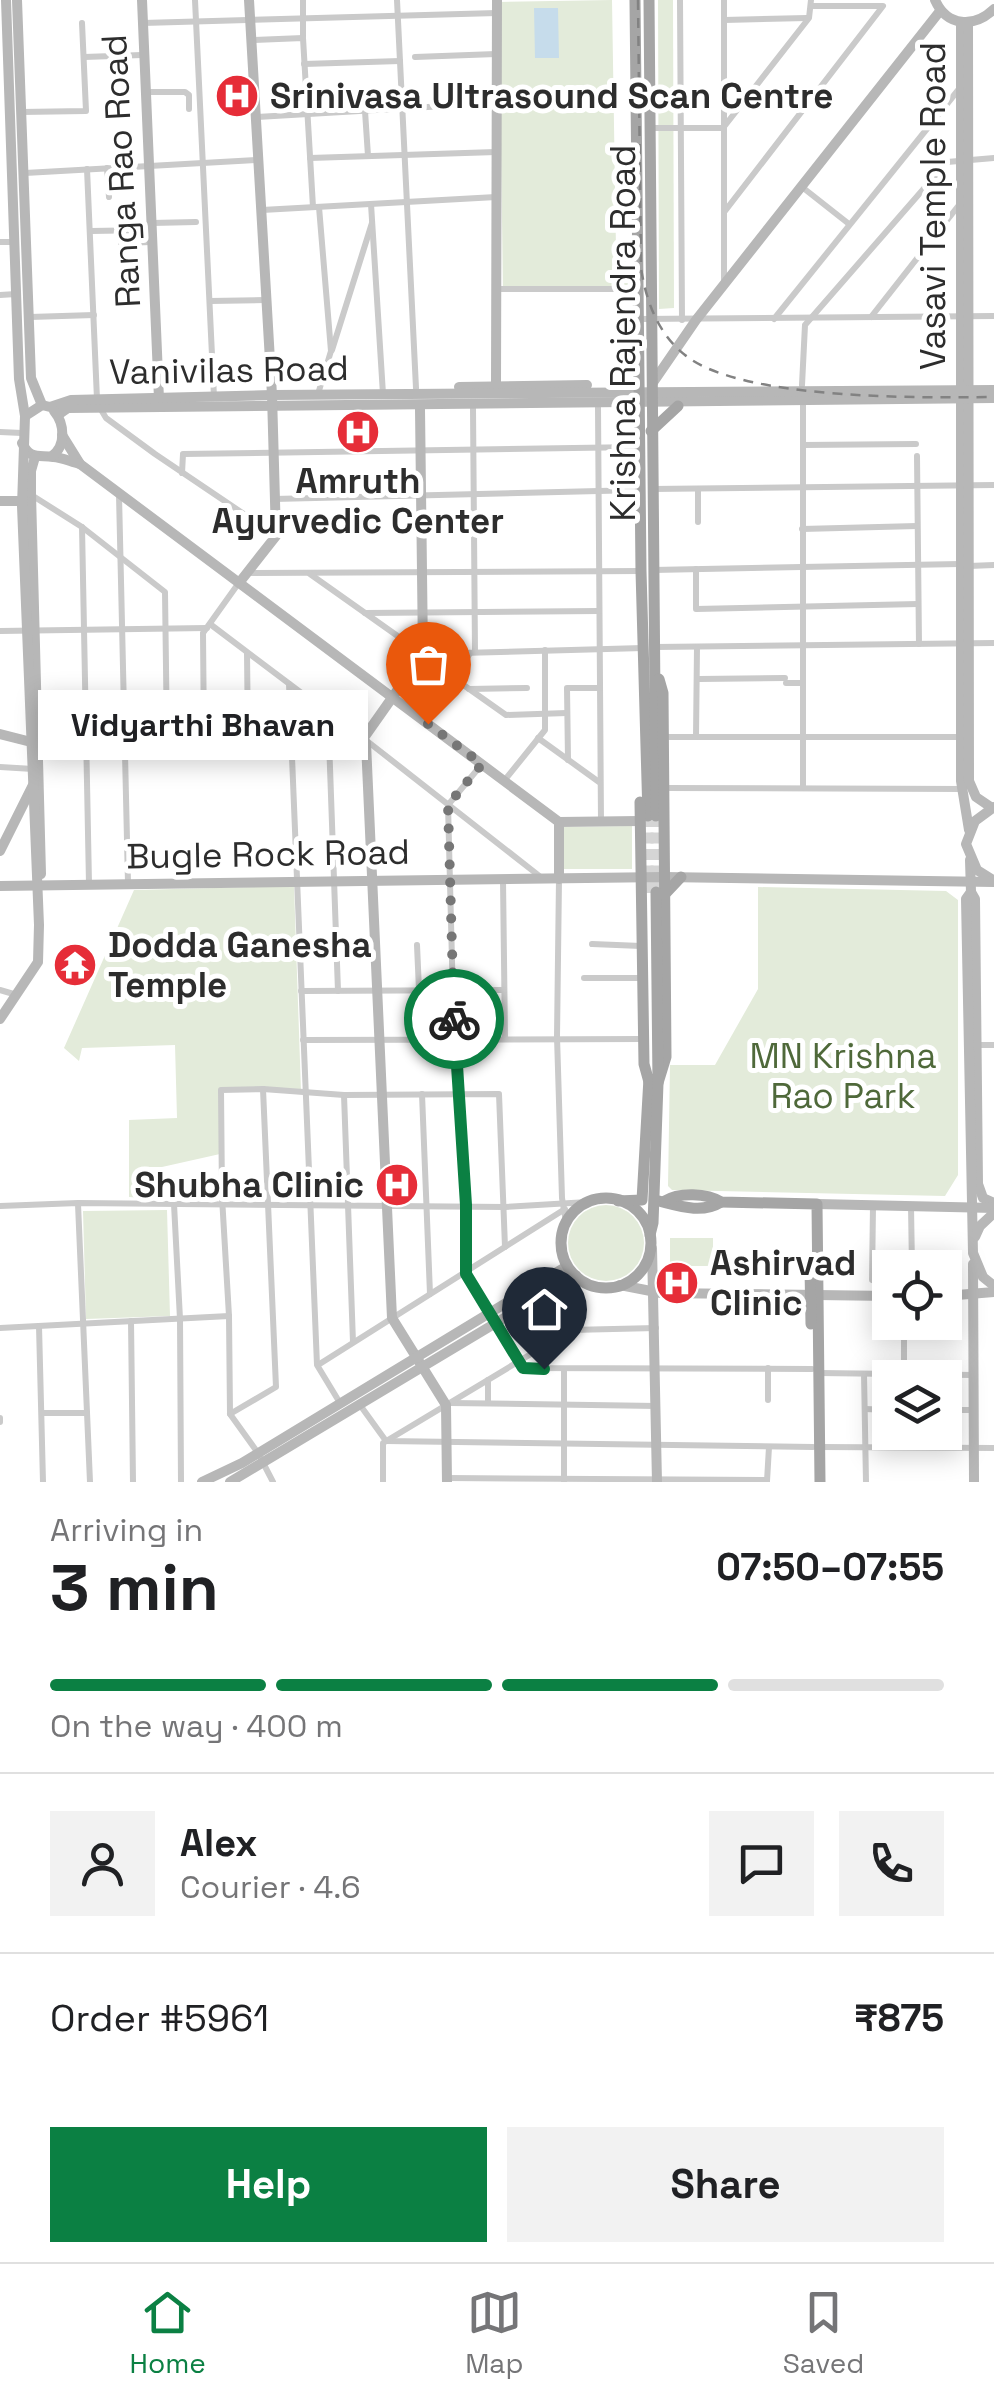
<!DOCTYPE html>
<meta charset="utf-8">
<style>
body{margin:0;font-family:"Space Grotesk",sans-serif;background:#f2f2f2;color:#202124;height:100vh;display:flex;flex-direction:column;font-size:38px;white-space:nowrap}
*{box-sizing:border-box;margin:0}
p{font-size:32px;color:#757577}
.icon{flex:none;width:55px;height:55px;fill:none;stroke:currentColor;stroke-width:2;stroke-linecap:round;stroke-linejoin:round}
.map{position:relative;height:1482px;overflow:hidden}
.side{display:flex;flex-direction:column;background:#fff;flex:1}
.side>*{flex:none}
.controls{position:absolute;left:872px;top:1250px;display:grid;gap:20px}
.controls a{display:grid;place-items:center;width:90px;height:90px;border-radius:0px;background:#fff;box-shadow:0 5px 25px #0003;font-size:50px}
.pin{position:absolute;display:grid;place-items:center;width:85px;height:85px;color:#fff;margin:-102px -42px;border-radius:50% 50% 50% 0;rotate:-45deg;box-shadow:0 0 10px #0007}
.pin .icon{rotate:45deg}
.courier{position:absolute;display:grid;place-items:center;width:100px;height:100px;margin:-50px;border:8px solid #0b8043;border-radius:50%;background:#fff;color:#222;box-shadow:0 2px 12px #0007}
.bubble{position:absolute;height:70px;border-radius:0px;background:#fff;box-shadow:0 5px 25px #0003;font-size:32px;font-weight:700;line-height:70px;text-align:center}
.overview em{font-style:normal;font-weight:700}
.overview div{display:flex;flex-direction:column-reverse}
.overview{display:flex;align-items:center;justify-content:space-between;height:170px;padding:0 50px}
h1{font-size:65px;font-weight:700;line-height:75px}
.bar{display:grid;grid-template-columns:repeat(4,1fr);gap:15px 10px;align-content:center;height:120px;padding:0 50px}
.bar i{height:12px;border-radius:8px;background:#e0e0e0}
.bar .active{background:#0b8043}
.bar p{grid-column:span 4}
.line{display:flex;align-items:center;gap:25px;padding:0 50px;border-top:2px solid #e0e0e0}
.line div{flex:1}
.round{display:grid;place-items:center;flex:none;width:105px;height:105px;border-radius:0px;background:#f2f2f2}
.cta{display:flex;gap:20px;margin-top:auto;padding:20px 50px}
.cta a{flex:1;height:115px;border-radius:0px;background:#0b8043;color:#fff;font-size:40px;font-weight:700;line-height:115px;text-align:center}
.cta a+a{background:#f2f2f2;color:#202124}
.tab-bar{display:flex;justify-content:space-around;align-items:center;height:140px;border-top:2px solid #e0e0e0;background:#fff;font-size:28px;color:#757577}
.tab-bar a{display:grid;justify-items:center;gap:5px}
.tab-bar .active{color:#0b8043}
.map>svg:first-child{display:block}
.green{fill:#e3ebda}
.water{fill:#c6dceb}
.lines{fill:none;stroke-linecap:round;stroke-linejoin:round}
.primary-tunnel{stroke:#d5d5d5;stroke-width:11;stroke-dasharray:11 5.5;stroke-linecap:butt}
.street{stroke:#cacaca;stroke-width:6}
.secondary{stroke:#b7b7b7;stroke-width:10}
.primary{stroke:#a5a5a5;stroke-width:11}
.rail{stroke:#828282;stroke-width:2.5;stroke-dasharray:10 8;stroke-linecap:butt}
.done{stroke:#767676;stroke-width:10;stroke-dasharray:0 18}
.route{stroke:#0b8043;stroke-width:12}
.labels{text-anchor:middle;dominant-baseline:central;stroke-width:10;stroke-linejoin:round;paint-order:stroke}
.poi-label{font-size:35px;font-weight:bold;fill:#2d2d2d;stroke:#fff;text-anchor:start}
.street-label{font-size:35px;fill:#2d2d2d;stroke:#fff}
.park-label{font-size:35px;fill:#4f693a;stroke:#fff}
</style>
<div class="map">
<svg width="994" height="1482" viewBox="0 0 994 1482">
<rect width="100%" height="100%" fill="#fff"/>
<g class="green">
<path d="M612 0 616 250H633V292H503L499 2Z"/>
<path d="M658 0H673L674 308 659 309Z"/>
<rect x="211" y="697" width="33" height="38"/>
<path d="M632 826V869H564L563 827Z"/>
<path d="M294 886 301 1091 219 1089 220 1154 162 1167H143V1198L129 1197V1120L177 1118 175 1045 82 1048 79 1061 64 1048 134 890Z"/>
<path d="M758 887 946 891 958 900V1175L945 1196 672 1190 668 1186 670 1065H715L758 989Z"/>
<circle cx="606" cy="1243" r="38"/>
<path d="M167 1210 170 1316 86 1319 83 1211Z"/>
<rect x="670" y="1238" width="43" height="28"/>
</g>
<path class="water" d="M534 8H558L559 58H535Z"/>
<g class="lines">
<g class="primary-tunnel">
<path d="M648 816V893"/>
<path d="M656 816V892"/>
</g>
<g class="street">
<path d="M195 0 214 397"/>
<path d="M303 0V36"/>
<path d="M397 0 416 388"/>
<path d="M680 0 682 320"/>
<path d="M724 20 807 18"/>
<path d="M143 23 497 13"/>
<path d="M251 40 303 38 313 207"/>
<path d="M84 57 142 55"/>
<path d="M415 57 496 54"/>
<path d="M304 64 400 61"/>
<path d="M146 92H185L189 95V109"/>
<path d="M365 111 368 156"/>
<path d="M21 112 86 111 82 23"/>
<path d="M257 117 496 103"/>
<path d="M651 128H723L809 18 811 0"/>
<path d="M310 158 496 152"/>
<path d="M107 168 109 197"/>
<path d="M87 169 97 399"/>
<path d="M25 173 258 160"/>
<path d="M802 187 849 224"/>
<path d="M371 204 383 394"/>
<path d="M262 210 496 197"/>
<path d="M725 211 883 6H811"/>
<path d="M152 223 196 222"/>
<path d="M91 231 150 230"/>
<path d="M0 242H14"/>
<path d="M121 243 151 242"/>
<path d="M724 284V0"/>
<path d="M497 289H640"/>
<path d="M0 295 16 294"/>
<path d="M210 301 265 300"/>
<path d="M30 317 94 315"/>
<path d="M871 317 959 205"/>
<path d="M640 319 994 316"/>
<path d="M774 319 959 89"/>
<path d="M332 350 372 223"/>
<path d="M802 385 805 325 947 162 994 158"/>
<path d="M318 394 331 351 319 207"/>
<path d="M598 407 601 822"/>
<path d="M100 408 106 418 155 454 275 535"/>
<path d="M473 408 475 652"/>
<path d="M0 432 22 433"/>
<path d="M803 445 916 444"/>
<path d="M917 456 919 644"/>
<path d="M182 473 183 454 639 447"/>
<path d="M652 489 994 485"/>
<path d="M698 489V522"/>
<path d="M119 495 128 883"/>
<path d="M33 496 82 527 165 592 167 742"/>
<path d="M274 499 639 490"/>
<path d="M82 527 89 884"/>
<path d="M802 529 917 526"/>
<path d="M969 566 994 565"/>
<path d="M696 569V609L918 604"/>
<path d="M653 570 960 564"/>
<path d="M248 573 641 571"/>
<path d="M310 574 423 654 643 648"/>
<path d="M365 613 599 611"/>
<path d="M210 624 348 728"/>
<path d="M0 631 207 628"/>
<path d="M655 647 994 643"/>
<path d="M247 653 248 741"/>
<path d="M470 653 455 679 506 715 567 713"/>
<path d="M699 679 785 678"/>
<path d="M786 683H803"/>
<path d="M289 684 317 1365 340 1403"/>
<path d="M469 689 527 688"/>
<path d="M328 712 338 991"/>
<path d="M665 737H961"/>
<path d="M696 737 697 647"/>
<path d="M538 738 599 782"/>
<path d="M204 741 203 633 238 584"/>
<path d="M367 741 542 878"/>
<path d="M568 760 567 688H600"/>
<path d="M482 764 448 805 454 1038 466 1205V1274L523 1368 812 1369"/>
<path d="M0 767 33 769"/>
<path d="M504 781 545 730V650"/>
<path d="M664 788 964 789"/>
<path d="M803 788V404"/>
<path d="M559 879 557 1037 562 1198 566 1222"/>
<path d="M503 880 505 1038"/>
<path d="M592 944 641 946"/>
<path d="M417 945 419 990"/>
<path d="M584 978H641"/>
<path d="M0 990 17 995"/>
<path d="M301 991 504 990"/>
<path d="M303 1040 643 1039"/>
<path d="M976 1045H994"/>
<path d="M422 1094 430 1294"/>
<path d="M344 1095 353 1342"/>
<path d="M78 1204 90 1482"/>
<path d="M174 1204 180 1319 181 1482"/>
<path d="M0 1206 78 1203 505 1207 588 1202"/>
<path d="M873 1206 872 1280 890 1284"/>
<path d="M911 1206 912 1268"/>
<path d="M131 1321 133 1482"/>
<path d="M39 1326 43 1482"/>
<path d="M0 1328 229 1316"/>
<path d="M318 1365 565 1209"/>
<path d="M768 1368V1400"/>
<path d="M819 1373 973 1375"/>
<path d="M864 1374 866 1482"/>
<path d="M904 1375V1322"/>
<path d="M488 1380V1403"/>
<path d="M450 1403 657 1406"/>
<path d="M360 1405 386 1441 813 1447"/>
<path d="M865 1409 890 1410"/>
<path d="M945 1410H974"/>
<path d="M42 1413H87"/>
<path d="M230 1414 276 1387 263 1089"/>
<path d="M0 1418V1422"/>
<path d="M820 1447 994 1448"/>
<path d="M447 1478 767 1480"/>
<path d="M767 1481 769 1447"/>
<path d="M273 1482 258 1453 230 1414 229 1316 222 1197 221 1090 263 1089 344 1095 499 1094 505 1247"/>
<path d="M383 1482V1443L571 1330 656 1328"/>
<path d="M564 1482V1369"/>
</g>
<g class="secondary">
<path d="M17 0 31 378 42 405"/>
<path d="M142 0 159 399"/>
<path d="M935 0C947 27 974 28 994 9"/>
<path d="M961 22V781L969 830"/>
<path d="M968 22 969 781 976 797 992 808"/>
<path d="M652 384 696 320 940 11"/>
<path d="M496 386 497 0"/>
<path d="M459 387 587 385"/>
<path d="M420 409 423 654 363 739 366 743 392 1318 446 1405 447 1482"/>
<path d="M58 415 68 408 994 398"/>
<path d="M25 416 42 405 50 407 71 400 272 395 994 390"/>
<path d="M62 435 80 464"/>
<path d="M22 443C30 459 37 455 53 457 61 457 71 462 80 464L559 822"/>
<path d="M52 456C66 446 65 424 54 411"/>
<path d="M35 457 31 471V494L41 874"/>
<path d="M0 501H25"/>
<path d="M239 583 276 536 272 395 249 0"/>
<path d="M0 734 39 744 363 739"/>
<path d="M559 822 640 821"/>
<path d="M559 822V879"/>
<path d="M0 851 33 785"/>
<path d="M970 860 971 892 975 899 978 1184 983 1198 994 1203"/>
<path d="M993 880 977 870 966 844 975 821 994 807"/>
<path d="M0 886 664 877 994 882"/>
<path d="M971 892 966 899 973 1253 983 1277 994 1286"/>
<path d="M0 1019 38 962 39 925 22 506 25 416 19 379 6 0"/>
<path d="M817 1204 994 1208"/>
<path d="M975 1237 980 1226 994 1213"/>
<path d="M652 1248 657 1482"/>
<path d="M973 1264 974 1482"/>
<path d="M620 1285 661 1293 890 1296"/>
<path d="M945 1296 994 1292"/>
<path d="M202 1482 242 1463 567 1266"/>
<path d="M230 1482 576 1275"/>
</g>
<g class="primary">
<path d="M635 0 641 571 648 816"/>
<path d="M649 0 656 816"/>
<path d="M651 431 678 406"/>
<path d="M640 802 644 1064 649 1082"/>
<path d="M664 895 681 877"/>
<path d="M658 1083 666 1057 663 693 659 679"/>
<circle cx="606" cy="1243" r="45"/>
<path d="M618 1201 642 1200 649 1078"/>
<path d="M659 1201C679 1206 702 1214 721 1202"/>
<path d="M665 1201C679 1192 707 1193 721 1202L817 1204 820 1482"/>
<path d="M650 1235 653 1223 658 1083 656 892"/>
<path d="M810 1268 811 1324"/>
</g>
<path class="rail" d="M638 0 641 268C646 301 658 334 685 355 740 400 921 398 994 397"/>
</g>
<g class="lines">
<path class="done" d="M428 724 482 764 448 805 454 1019"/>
<path class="route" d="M454 1019 466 1205V1274L523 1368 544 1369"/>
</g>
<defs>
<g id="hospital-disc" transform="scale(2.25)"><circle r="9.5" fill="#e62d38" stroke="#fff"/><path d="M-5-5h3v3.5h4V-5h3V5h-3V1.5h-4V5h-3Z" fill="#fff"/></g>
<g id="temple-disc" transform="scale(2.25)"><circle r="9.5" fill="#e62d38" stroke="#fff"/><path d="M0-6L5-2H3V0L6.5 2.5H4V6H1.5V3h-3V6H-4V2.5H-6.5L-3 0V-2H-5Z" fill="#fff"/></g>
</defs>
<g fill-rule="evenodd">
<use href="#hospital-disc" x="237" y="96"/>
<use href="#hospital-disc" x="358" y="432"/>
<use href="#temple-disc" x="75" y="965"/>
<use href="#hospital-disc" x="397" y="1185"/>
<use href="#hospital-disc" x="677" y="1283"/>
</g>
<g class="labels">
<g class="poi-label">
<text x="270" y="96">Srinivasa Ultrasound Scan Centre</text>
<text x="358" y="481" text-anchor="middle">Amruth<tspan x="358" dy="40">Ayurvedic Center</tspan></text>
<text x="108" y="945">Dodda Ganesha<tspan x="108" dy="40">Temple</tspan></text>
<text x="364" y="1185" text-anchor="end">Shubha Clinic</text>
<text x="710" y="1263">Ashirvad<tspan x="710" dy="40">Clinic</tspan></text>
</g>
<g class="street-label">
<text transform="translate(121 171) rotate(-93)">Ranga Rao Road</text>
<text transform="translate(933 206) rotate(-90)">Vasavi Temple Road</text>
<text transform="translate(623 333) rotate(-90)">Krishna Rajendra Road</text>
<text transform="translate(229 370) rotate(-1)">Vanivilas Road</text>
<text transform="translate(268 854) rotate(-1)">Bugle Rock Road</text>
</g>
<g class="park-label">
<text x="843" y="1056">MN Krishna<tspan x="843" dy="40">Rao Park</tspan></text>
</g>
</g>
</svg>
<div class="controls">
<a><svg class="icon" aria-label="locate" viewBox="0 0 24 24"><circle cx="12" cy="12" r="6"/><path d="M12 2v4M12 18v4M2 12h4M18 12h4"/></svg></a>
<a><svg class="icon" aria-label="layers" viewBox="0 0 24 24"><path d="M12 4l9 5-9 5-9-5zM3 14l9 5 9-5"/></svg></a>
</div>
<div class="pin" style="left:428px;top:724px;background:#ea580c"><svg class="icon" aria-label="bag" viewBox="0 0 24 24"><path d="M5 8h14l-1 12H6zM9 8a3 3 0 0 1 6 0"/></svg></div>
<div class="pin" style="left:544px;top:1369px;background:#1f2937"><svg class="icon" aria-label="home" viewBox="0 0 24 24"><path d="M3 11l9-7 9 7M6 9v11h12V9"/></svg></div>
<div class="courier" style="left:454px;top:1019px"><svg class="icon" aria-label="bike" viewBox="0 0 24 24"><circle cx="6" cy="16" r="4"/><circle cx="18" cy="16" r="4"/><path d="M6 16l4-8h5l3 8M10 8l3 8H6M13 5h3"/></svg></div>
<div class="bubble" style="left:38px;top:690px;width:330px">Vidyarthi Bhavan</div>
</div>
<section class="side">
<div class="overview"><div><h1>3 min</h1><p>Arriving in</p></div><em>07:50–07:55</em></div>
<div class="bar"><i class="active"></i><i class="active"></i><i class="active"></i><i></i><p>On the way · 400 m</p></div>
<div class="line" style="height:180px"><a class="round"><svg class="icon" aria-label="person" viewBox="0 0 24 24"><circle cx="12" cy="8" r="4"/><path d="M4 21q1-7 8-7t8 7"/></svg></a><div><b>Alex</b><p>Courier · 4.6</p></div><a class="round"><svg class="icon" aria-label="chat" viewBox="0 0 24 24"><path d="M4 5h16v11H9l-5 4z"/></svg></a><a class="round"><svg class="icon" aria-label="phone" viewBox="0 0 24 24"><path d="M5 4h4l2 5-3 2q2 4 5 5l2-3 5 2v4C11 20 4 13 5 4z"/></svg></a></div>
<div class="line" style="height:130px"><div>Order #5961</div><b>₹875</b></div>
<div class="cta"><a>Help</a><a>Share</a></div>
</section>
<nav class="tab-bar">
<a class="active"><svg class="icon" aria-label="home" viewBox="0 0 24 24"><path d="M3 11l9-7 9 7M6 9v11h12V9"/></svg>Home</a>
<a><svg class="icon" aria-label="map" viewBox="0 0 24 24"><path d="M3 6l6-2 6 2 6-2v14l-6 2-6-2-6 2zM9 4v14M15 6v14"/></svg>Map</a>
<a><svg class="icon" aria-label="saved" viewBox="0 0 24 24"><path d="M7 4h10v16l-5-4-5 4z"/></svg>Saved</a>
</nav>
